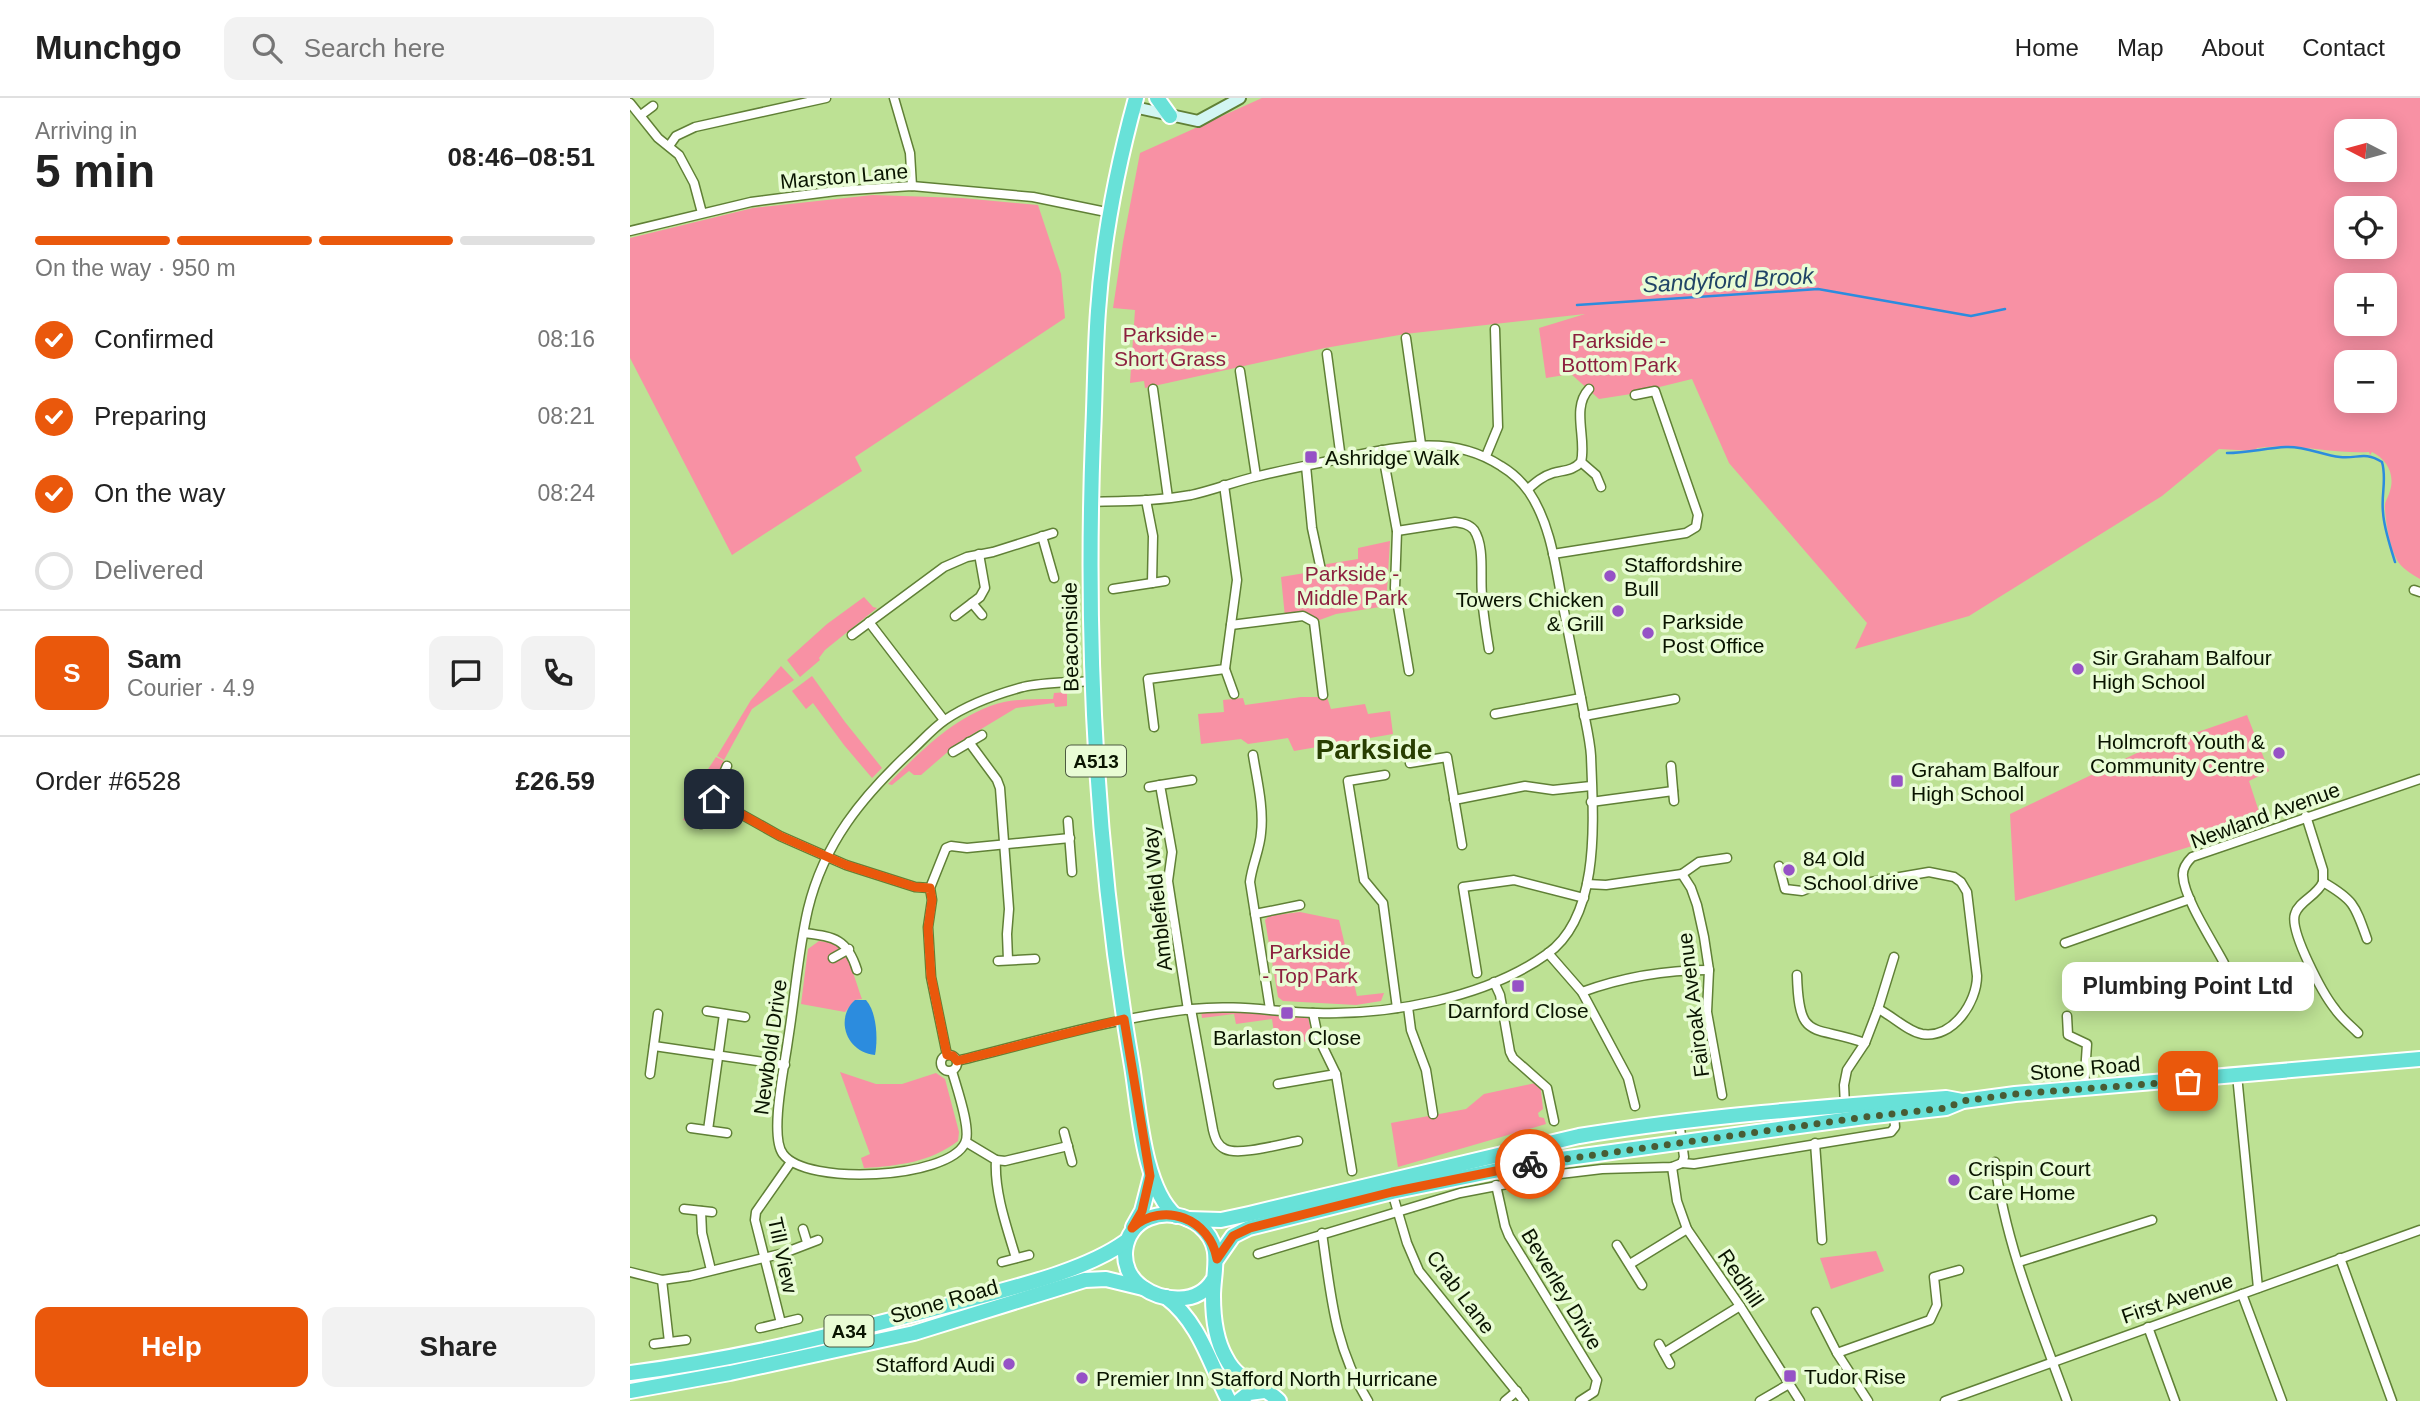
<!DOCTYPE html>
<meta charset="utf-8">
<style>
body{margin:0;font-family:Arial,sans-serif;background:#f2f2f2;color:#222;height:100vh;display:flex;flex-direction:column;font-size:26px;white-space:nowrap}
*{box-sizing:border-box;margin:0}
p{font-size:23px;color:#767676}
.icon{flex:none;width:38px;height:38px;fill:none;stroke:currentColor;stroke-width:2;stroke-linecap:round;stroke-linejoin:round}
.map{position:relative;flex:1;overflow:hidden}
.side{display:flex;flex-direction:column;background:#fff;width:630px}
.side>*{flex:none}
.needle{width:46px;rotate:276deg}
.controls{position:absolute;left:1704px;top:21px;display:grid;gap:14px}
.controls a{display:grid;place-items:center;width:63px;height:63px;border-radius:14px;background:#fff;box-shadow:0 4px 18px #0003;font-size:35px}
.pin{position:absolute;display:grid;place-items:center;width:60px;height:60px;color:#fff;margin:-30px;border-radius:14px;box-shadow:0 4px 10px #0006}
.courier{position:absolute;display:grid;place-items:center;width:70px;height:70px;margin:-35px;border:5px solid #ea580c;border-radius:50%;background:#fff;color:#222;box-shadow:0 2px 9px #0007}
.bubble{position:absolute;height:49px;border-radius:14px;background:#fff;box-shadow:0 4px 18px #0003;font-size:23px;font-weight:700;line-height:49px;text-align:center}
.summary em{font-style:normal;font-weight:700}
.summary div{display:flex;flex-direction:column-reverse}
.summary{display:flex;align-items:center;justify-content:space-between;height:119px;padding:0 35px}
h1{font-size:46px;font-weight:700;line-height:52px}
.bar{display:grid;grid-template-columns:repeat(4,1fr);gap:10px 7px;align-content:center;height:84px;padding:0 35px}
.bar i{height:9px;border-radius:5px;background:#e0e0e0}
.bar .current{background:#ea580c}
.bar p{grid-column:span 4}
.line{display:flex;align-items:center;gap:18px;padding:0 35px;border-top:2px solid #e0e0e0}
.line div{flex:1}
.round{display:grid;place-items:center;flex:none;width:74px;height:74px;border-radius:14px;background:#f2f2f2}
ol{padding:0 35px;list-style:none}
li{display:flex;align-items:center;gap:21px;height:77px}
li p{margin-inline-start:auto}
li .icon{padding:7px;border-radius:50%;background:#ea580c;color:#fff;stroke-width:4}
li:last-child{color:#767676}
li i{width:38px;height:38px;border:4px solid #e0e0e0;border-radius:50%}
.primary-button{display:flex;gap:14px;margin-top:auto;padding:14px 35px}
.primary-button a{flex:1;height:80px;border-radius:14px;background:#ea580c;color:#fff;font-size:28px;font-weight:700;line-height:80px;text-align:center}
.primary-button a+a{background:#f2f2f2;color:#222}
header{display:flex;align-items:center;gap:42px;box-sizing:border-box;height:98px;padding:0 35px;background:#fff;border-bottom:2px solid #e0e0e0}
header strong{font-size:33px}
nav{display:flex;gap:38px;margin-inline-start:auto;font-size:24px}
.search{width:490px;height:63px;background:#f2f2f2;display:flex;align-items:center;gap:18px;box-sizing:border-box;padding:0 24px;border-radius:14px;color:#767676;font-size:26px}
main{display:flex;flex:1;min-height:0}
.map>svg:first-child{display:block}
.green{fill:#f891a4;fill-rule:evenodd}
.water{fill:#2c8cde}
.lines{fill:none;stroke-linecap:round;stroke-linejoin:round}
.stream{stroke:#2c8cde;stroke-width:2.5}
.street-casing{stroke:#608036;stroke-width:11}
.secondary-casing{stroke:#608036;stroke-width:14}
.highway-casing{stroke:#fff;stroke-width:18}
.street{stroke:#fff;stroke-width:8}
.secondary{stroke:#d2f6f3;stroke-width:10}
.highway{stroke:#68e1d8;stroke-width:14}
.done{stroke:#485c34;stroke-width:7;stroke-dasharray:0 12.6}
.route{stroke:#ea580c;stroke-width:9}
.poi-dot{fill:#9652c6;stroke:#e9fcd5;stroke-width:2.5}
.labels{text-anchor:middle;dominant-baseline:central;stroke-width:7;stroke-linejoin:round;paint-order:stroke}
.shield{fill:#e9fcd5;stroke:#4c5a40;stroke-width:2}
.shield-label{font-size:19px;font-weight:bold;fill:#091400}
.street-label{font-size:21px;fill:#091400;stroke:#e9fcd5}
.park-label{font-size:21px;fill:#8c203f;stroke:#e9fcd5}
.poi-label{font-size:21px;fill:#091400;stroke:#e9fcd5;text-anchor:start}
.water-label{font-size:23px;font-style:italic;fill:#204466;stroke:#e9fcd5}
.district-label{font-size:28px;font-weight:bold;fill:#283e01;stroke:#e9fcd5}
</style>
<header>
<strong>Munchgo</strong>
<div class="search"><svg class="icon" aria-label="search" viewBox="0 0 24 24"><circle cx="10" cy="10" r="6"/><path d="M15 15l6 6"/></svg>Search here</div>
<nav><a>Home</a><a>Map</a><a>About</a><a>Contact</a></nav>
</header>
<main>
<section class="side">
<div class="summary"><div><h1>5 min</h1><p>Arriving in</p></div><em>08:46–08:51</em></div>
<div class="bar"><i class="current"></i><i class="current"></i><i class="current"></i><i></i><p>On the way · 950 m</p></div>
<ol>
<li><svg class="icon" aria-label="check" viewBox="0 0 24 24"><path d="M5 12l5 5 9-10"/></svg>Confirmed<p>08:16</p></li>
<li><svg class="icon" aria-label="check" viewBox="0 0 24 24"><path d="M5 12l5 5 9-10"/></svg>Preparing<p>08:21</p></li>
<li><svg class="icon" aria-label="check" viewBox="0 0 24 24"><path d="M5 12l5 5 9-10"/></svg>On the way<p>08:24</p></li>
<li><i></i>Delivered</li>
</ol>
<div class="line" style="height:126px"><b class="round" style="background:#ea580c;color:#fff">S</b><div><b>Sam</b><p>Courier · 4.9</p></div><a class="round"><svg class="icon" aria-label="chat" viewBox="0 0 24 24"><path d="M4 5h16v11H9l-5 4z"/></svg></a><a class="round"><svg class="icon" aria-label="phone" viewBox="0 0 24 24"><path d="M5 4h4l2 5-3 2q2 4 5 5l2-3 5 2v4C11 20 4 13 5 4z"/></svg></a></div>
<div class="line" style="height:91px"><div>Order #6528</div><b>£26.59</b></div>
<div class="primary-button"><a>Help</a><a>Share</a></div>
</section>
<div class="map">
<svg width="1790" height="1303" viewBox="0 0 1790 1303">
<rect width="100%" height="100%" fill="#bde194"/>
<g class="green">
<path d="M632 0H1790V481C1785 478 1774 472 1769 465 1760 452 1756 427 1755 411 1754 405 1757 401 1759 396 1766 378 1758 362 1742 354L1740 357 1739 354C1701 356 1665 345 1627 350L1625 353 1589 351 1532 398 1339 518 1225 551 1237 525 1099 365 1062 281 1001 296 969 301 941 276 916 280 909 230 955 216 775 236 695 250 515 290 514 283 500 285 505 212 483 210 493 144 510 55ZM1717 33H1755V72H1717ZM1717 110H1755V149H1717ZM1717 187H1755V226H1717ZM1717 264H1755V303H1717Z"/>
<path d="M243 97 332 100 408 107 431 176 435 220 225 359 232 373 102 457 0 260V140L123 110Z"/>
<path d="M760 443 756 508 706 516 684 524 673 518 655 519 651 479 687 473 697 466 728 461V450Z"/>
<path d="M234 499 243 509 247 510 195 552 189 560 190 562 170 579 157 562 197 526Z"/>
<path d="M151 568 164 582 122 611 94 662 87 658 121 602Z"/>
<path d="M182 578 215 624 252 670 242 680 214 647 183 605 176 611 162 593Z"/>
<path d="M437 594V608L425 609 424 605 386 610 328 645 291 677H284L279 673 262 687 258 686C290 654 327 615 374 604 389 601 407 601 423 601L424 595Z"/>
<path d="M671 599H697L701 611 735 606 738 616 760 613 763 636 664 653 658 640 618 646 611 641 571 646 568 616 594 614 593 602 613 600 615 607Z"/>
<path d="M1617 617 1639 673 1619 683 1633 726 1385 803 1380 716 1507 655Z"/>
<path d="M86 659 94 663 66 727 53 722 69 685Z"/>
<path d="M670 814 709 822 727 898 754 895 751 903 726 907 653 903 648 899 635 822 639 818Z"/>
<path d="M189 843 209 846C221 863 225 882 232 901L225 902 215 914 171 906 178 851Z"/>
<path d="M571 913H640L678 919 683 942 646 949 642 921 606 926 604 916 572 920Z"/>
<path d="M210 974 246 986H272L306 975 315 981 329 1034 328 1043C301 1064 268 1068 234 1070L231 1060 240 1056Z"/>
<path d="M910 984 913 1011 908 1015 909 1019 914 1020 916 1026 768 1069 761 1025 836 1011 854 996Z"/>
<path d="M1246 1153 1254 1173 1201 1191 1190 1160Z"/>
</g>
<path class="water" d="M225 902H236C247 914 248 942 245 957 217 955 204 921 225 902Z"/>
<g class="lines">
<g class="stream">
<path d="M947 207 1188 191 1341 218 1375 211"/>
<path d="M1597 355C1617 355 1636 350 1656 349 1675 348 1692 357 1710 359 1728 361 1734 353 1752 364 1757 381 1751 396 1753 414 1754 431 1760 447 1765 464"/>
</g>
<g class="street-casing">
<g id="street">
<path d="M264 0 280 55 282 88"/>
<path d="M0 5 28 40 49 57 64 85 72 115"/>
<path d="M11 17 23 8"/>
<path d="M39 48 46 38 65 29 196 0"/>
<path d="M0 133 121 104 206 93 282 88 403 99 481 115"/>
<path d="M776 240 791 346"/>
<path d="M697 256 711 361"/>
<path d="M610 273 626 378"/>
<path d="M523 291 538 400"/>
<path d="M752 352 767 433 765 490 779 573"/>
<path d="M856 358 868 329 865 231"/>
<path d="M951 364 966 377 971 389"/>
<path d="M676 368 682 430 691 472"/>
<path d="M898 391C906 384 913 378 923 375 934 372 943 373 951 364 957 341 941 310 959 291"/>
<path d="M516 402 523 438 522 485"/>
<path d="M767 433 825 424C832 425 839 426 844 432 855 449 850 477 852 497 853 515 856 533 859 551"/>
<path d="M412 438 424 480"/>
<path d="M923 456 1056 435 1066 429 1068 417 1025 293 1005 297"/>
<path d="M483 491 535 483"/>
<path d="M1784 492 1790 494"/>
<path d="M342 505 352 517"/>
<path d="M325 518 350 499 355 490 349 456"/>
<path d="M239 524 314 622"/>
<path d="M601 527 673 518 684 524 693 597"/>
<path d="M222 537 314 469 337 459 363 454 423 435"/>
<path d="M595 571 604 596"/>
<path d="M865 616 951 600"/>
<path d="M954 618 1045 601"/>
<path d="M524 629 518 581 595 571 607 482 594 387"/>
<path d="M339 644 367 682 370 690 379 811 377 836 378 862"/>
<path d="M323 654 352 637"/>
<path d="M623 657C627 682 634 710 631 735 630 751 622 767 620 784L640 911"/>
<path d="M780 665 817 659 832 747"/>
<path d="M1041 668 1044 703"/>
<path d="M755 677 718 683 734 782 753 805 767 910"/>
<path d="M519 689 530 687"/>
<path d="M84 701 150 738 216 767 285 789 300 790"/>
<path d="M824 702 895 688 923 692 961 688"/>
<path d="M961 704 1043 693"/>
<path d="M1676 718 1693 772V784"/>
<path d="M438 723 442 774"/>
<path d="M71 726 97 668"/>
<path d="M1149 768 1155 791 1172 793 1182 789 1241 784 1299 774 1324 779 1331 784 1337 794 1347 878C1347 904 1323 941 1292 936 1277 933 1263 918 1248 911"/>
<path d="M1052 776 1069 764 1097 760"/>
<path d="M957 786 976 787 1052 776 1061 790 1067 807 1074 839 1079 872 1077 914 1092 997"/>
<path d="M625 816 670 807"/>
<path d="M174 835C204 839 217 840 227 872"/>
<path d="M1435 845 1560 801"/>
<path d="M918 855 952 894 998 980 1005 1008"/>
<path d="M203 860 219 851"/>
<path d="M368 863 405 861"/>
<path d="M1594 865C1583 844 1554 800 1553 778 1552 770 1557 764 1562 759L1790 681"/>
<path d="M847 875 833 789 884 782 954 800"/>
<path d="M1167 877C1169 945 1182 926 1235 945"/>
<path d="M864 884 870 897 880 954 883 960 917 990 924 1023"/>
<path d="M952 894C993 879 1036 872 1079 872"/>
<path d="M778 909 781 932 796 972 803 1016"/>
<path d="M561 911 583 1032C585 1040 587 1047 595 1051 609 1058 651 1046 668 1043"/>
<path d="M558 912 538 783 542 754 530 687 562 682"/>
<path d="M77 913 115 919"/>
<path d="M683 915 688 939 706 976 722 1073"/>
<path d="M1437 918 1438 937 1457 946 1454 991"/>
<path d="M1728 935C1720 927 1711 920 1705 911 1693 896 1659 833 1665 816 1669 803 1687 798 1693 784 1724 802 1725 807 1737 841"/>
<path d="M24 948 155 967"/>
<circle cx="319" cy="965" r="8"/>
<path d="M317 957 301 879 298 829 302 802 300 790 316 750 321 748 337 750 440 740"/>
<path d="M327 963C405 944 482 920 562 911 607 906 643 914 687 915 760 917 856 900 917 856 972 817 963 718 961 658 960 641 955 622 952 605 946 574 940 543 934 513 926 473 922 428 899 394 892 384 881 374 871 368 821 335 767 349 713 360 685 366 657 371 629 378 606 383 584 392 561 397 528 403 494 403 460 404"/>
<path d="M322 973C326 988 342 1032 335 1045 318 1081 176 1088 153 1056 139 1038 155 966 158 942 165 899 168 854 178 811 194 745 232 699 280 654 291 644 302 631 315 622 337 607 367 596 393 589 415 584 439 585 461 583"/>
<path d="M20 976 28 916"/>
<path d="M1607 977 1628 1190"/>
<path d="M648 986 706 976"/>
<path d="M1215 1008 1214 987 1217 972 1235 945 1248 911 1264 859"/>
<path d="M1049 1023 1054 1059 1052 1065"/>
<path d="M61 1030 97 1035"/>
<path d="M78 1032 94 916"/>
<path d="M434 1034 442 1064"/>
<path d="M336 1044 366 1062C364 1094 377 1130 386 1160"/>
<path d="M1185 1045 1192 1142"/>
<path d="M366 1062 375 1063 438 1048"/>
<path d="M1365 1064C1375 1146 1409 1226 1437 1303"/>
<path d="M1052 1065 1064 1066 1261 1034 1265 1029 1264 1016"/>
<path d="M1042 1069 1047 1103 1057 1131 1110 1208 1170 1303"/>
<path d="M866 1087 875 1128 879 1138 967 1282 964 1294 950 1303"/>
<path d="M762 1094 777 1145 789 1173 894 1303"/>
<path d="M54 1111 82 1114"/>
<path d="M71 1113 72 1135 81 1172"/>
<path d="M173 1131 177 1144"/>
<path d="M692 1135C701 1197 704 1249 738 1303"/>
<path d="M987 1147 1012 1187"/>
<path d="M628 1156 830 1095 930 1076 972 1071 1042 1069 1052 1065"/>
<path d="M1710 1160 1762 1303"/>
<path d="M372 1164 399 1157"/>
<path d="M1389 1164 1522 1122"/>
<path d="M1000 1166 1057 1131"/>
<path d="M0 1174 32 1182 60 1178 154 1155 188 1142"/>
<path d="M32 1182 39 1244"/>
<path d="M1612 1196 1652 1303"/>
<path d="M1186 1214 1207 1255 1238 1303"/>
<path d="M151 1225 125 1122 126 1114 161 1064"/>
<path d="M1518 1229 1545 1303"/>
<path d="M130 1230 168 1221"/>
<path d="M24 1246 56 1242"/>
<path d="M1029 1246 1040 1266"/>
<path d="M1034 1255 1110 1208"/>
<path d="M1207 1255 1300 1222 1307 1207 1304 1179 1329 1172"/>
<path d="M875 1303 887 1293"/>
<path d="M1130 1303 1159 1286"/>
<path d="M1315 1303 1790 1132"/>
</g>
</g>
<g class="secondary-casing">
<path id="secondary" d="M504 9 568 23 610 0"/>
</g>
<g class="highway-casing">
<g id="highway">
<path d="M506 0C487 69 473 141 468 213 465 254 465 296 463 338 455 549 466 760 502 968 509 1010 513 1090 546 1118"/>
<path d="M527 0 540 18"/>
<path d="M558 1121 591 1122 619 1116 949 1038C1070 1018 1193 1009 1316 1000L1332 1003"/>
<path d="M503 1129 512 1113 521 1078"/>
<path d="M587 1161 603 1138 619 1130 762 1094 902 1065 1235 1019 1316 1010 1333 1003 1385 996 1790 961"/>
<path d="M583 1182C568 1207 533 1204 512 1189 486 1171 491 1131 519 1120 536 1113 556 1117 570 1128 594 1148 583 1172 583 1198 583 1219 585 1241 596 1260 609 1286 632 1285 649 1303"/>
<path d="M536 1199C570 1225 580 1266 599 1303"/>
<path d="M0 1275C111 1261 221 1233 330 1204 380 1190 453 1174 495 1144"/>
<path d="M0 1293 100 1275 284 1235 455 1182 476 1181 513 1190"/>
<path d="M609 1303 619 1295 634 1293"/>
</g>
</g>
<use href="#street" class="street"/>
<use href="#secondary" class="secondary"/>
<use href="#highway" class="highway"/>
</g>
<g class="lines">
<path class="done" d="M900 1066 1235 1019 1316 1010 1333 1003 1385 996 1558 983"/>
<path class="route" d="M84 701 150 738 216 767 285 789 300 790 302 802 298 830 301 878 317 957 323 958 327 963 494 921 520 1078 512 1113 502 1130C534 1102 580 1121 587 1161L603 1138 620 1130 762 1094 900 1066"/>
</g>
<g class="poi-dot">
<rect x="674" y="352" width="14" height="14" rx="3.5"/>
<circle cx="980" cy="478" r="7"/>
<circle cx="988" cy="513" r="7"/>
<circle cx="1018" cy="535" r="7"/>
<circle cx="1448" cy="571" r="7"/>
<circle cx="1649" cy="655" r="7"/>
<rect x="1260" y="676" width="14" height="14" rx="3.5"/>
<circle cx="1159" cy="772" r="7"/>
<rect x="881" y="881" width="14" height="14" rx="3.5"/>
<rect x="650" y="908" width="14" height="14" rx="3.5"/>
<circle cx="1324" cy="1082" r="7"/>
<circle cx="379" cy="1266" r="7"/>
<rect x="1153" y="1271" width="14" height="14" rx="3.5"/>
<circle cx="452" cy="1280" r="7"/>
</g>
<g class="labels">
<g class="shield">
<rect x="436" y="647.5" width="60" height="31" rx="5"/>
<rect x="194.5" y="1217.5" width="49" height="31" rx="5"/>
</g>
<g class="shield-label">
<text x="466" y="663">A513</text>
<text x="219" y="1233">A34</text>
</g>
<g class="street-label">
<text transform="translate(214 78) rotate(-5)">Marston Lane</text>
<text transform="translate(440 539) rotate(-91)">Beaconside</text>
<text transform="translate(1635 717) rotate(-20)">Newland Avenue</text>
<text transform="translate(527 801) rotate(-96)">Amblefield Way</text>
<text transform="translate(1063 907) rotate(-97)">Fairoak Avenue</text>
<text transform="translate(140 949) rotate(-82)">Newbold Drive</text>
<text transform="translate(1455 970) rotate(-5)">Stone Road</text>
<text transform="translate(153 1157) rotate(78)">Till View</text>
<text transform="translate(1111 1180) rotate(56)">Redhill</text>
<text transform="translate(932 1191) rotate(59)">Beverley Drive</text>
<text transform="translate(831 1194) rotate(53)">Crab Lane</text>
<text transform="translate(1547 1200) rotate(-19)">First Avenue</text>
<text transform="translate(314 1203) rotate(-16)">Stone Road</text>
</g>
<g class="park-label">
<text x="540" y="236">Parkside -<tspan x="540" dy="24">Short Grass</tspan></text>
<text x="989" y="242">Parkside -<tspan x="989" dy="24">Bottom Park</tspan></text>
<text x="722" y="475">Parkside -<tspan x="722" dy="24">Middle Park</tspan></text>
<text x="680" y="853">Parkside<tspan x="680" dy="24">- Top Park</tspan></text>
</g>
<g class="poi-label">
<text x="695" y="359">Ashridge Walk</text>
<text x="994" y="466">Staffordshire<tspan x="994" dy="24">Bull</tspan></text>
<text x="974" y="501" text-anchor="end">Towers Chicken<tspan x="974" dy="24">&amp; Grill</tspan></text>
<text x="1032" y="523">Parkside<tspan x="1032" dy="24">Post Office</tspan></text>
<text x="1462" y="559">Sir Graham Balfour<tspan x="1462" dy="24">High School</tspan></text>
<text x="1635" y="643" text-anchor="end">Holmcroft Youth &amp;<tspan x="1635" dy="24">Community Centre</tspan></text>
<text x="1281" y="671">Graham Balfour<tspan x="1281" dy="24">High School</tspan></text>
<text x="1173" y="760">84 Old<tspan x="1173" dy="24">School drive</tspan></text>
<text x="888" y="912" text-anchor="middle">Darnford Close</text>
<text x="657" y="939" text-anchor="middle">Barlaston Close</text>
<text x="1338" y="1070">Crispin Court<tspan x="1338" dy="24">Care Home</tspan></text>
<text x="365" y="1266" text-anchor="end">Stafford Audi</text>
<text x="1174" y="1278">Tudor Rise</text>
<text x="466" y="1280">Premier Inn Stafford North Hurricane</text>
</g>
<g class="water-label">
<text transform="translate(1098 182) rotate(-3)">Sandyford Brook</text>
</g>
<g class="district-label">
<text x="744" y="651">Parkside</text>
</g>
</g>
</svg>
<div class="controls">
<a><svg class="needle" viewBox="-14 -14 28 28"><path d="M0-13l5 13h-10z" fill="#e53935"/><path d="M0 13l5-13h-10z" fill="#767676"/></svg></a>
<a><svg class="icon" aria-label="locate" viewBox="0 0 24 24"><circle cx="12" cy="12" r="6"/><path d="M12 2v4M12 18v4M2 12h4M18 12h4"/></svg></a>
<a>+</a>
<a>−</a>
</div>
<div class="pin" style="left:1558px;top:983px;background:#ea580c"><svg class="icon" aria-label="bag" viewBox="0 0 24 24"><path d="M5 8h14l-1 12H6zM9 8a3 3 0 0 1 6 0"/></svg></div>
<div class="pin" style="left:84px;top:701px;background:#1f2937"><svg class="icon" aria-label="home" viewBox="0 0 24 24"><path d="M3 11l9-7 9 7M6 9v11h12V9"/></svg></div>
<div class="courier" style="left:900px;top:1066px"><svg class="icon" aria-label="bike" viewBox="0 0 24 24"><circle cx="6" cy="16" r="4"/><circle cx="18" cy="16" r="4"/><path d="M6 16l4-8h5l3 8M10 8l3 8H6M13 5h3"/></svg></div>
<div class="bubble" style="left:1432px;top:864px;width:252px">Plumbing Point Ltd</div>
</div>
</main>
